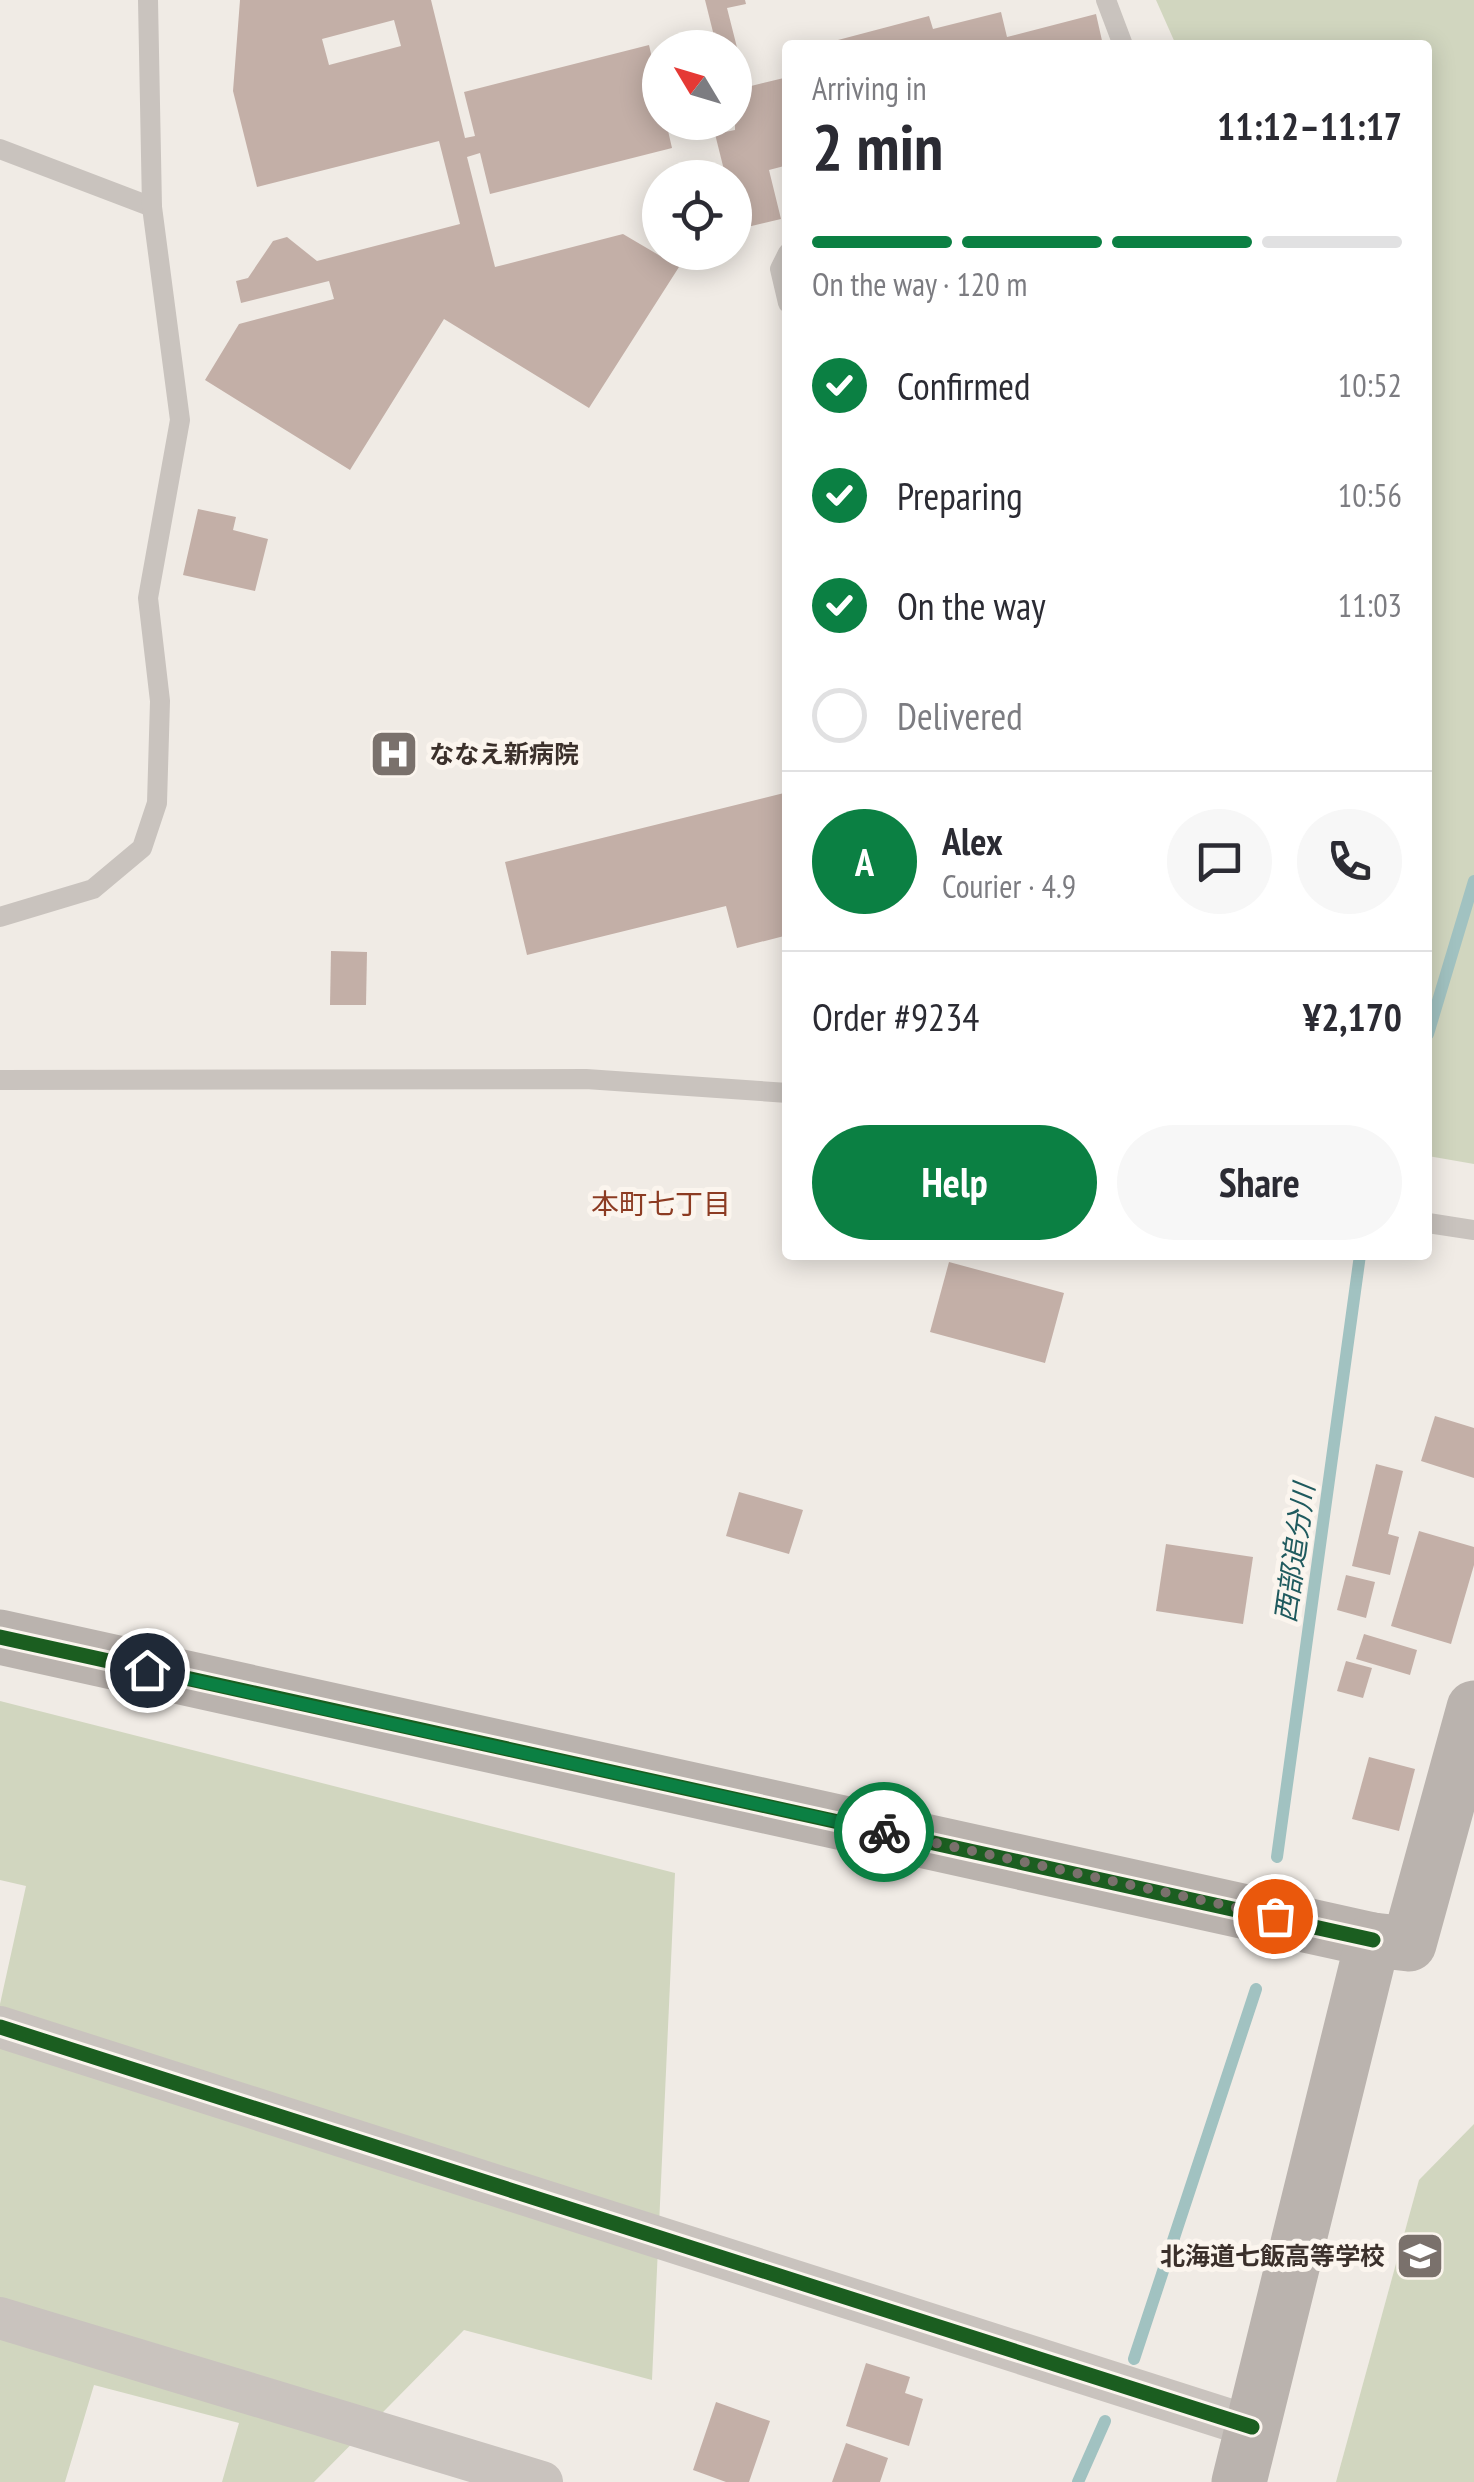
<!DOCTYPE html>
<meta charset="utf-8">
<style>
body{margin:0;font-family:"PT Sans Narrow","Noto Sans JP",sans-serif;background:#f7f7f7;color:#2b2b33;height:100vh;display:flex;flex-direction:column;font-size:38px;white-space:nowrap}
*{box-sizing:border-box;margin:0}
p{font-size:32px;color:#7c7c81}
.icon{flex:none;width:55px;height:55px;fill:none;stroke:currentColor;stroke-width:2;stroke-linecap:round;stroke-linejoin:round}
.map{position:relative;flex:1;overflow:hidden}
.drawer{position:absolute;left:782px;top:40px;width:650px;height:1220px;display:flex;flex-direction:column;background:#fff;border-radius:10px;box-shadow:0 5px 25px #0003}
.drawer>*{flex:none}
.needle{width:65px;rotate:308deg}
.tools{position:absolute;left:642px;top:30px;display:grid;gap:20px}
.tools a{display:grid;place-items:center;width:110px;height:110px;border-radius:50%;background:#fff;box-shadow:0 5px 25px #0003;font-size:50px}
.pin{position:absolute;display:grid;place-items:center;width:85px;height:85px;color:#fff;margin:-42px;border:5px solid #fff;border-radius:50%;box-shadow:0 2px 10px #0007}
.courier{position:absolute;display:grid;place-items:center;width:100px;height:100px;margin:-50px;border:8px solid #0b8043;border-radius:50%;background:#fff;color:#222;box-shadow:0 2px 12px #0007}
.overview em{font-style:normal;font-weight:600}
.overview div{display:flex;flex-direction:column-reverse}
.overview{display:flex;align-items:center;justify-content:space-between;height:170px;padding:0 30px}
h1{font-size:65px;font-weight:600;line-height:75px}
.bar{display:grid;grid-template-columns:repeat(4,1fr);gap:15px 10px;align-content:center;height:120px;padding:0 30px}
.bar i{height:12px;border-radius:8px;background:#e1e1e2}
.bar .on{background:#0b8043}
.bar p{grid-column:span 4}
.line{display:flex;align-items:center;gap:25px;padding:0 30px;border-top:2px solid #e1e1e2}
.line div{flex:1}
.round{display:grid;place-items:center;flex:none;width:105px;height:105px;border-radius:52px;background:#f7f7f7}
ol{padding:0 30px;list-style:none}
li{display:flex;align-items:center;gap:30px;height:110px}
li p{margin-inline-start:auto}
li .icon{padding:10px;border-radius:50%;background:#0b8043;color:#fff;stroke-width:4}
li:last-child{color:#7c7c81}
li i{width:55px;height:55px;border:5px solid #e1e1e2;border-radius:50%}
.primary-button{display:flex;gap:20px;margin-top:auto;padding:20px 30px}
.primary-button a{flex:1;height:115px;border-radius:60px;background:#0b8043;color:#fff;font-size:40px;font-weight:600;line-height:115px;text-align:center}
.primary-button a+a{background:#f7f7f7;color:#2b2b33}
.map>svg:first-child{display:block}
.green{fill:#d1d6bf}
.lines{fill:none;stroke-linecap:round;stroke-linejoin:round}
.stream{stroke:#a1c2c1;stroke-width:12}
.building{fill:#c3afa7;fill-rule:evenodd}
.lane{stroke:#c9c3be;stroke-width:20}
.street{stroke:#c9c3be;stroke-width:42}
.secondary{stroke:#bab3ae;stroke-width:55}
.cycleway-casing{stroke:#fbf5ee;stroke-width:21}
.cycleway{stroke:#1b5e20;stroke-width:15}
.done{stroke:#7a716c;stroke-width:10;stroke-dasharray:0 18}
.route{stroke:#0b8043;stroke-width:12}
.labels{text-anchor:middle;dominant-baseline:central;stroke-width:10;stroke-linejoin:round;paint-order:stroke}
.poi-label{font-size:25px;font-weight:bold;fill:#3b302b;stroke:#fbf5ee;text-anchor:start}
.neighbourhood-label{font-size:28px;fill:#8c3b22;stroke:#fbf5ee}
.water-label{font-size:28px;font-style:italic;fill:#1f5a5e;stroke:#fbf5ee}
</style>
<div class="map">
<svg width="1474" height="2482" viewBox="0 0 1474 2482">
<rect width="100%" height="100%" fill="#f0ebe5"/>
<g class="green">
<path d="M1156 0H1474V1164L1428 1156V45H1176Z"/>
<path d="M0 1701 675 1873 652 2380 464 2330 314 2482H222L239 2423 94 2385 65 2482H0V2004L26 1886 0 1880Z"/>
<path d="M1474 2124V2482H1336L1419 2180Z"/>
</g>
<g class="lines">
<g class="stream">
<path d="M1428 1034 1474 881"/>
<path d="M1277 1857 1360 1255"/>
<path d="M1134 2359 1256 1989"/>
<path d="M1078 2482 1105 2421"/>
</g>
</g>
<g class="building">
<path d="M240 0H431L465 138 475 136 464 92 649 45 660 92V122H666L672 148 490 194 480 153 467 157 495 267 623 234 679 267 589 408 444 319 350 470 205 380 239 324 334 299 329 281 241 303 236 281 248 278 273 241 287 237 317 261 460 224 439 141 257 187 233 91ZM394 20 401 46 329 65 322 39Z"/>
<path d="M705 0H745L746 4 727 8 747 87 788 77V165L769 170 781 219 739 229 735 178H726L715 134 735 130V48H717Z"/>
<path d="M1001 12 1007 37 1096 14 1103 45H819L929 16 933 29Z"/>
<path d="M198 509 236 517 233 530 268 539 255 591 183 575Z"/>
<path d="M788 792V935L737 948 726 906 527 955 505 862Z"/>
<path d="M331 951 367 952 366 1005H330Z"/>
<path d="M949 1262 1064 1293 1045 1363 930 1332Z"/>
<path d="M1435 1416 1474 1428V1478L1421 1461Z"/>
<path d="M1376 1464 1403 1471 1388 1534 1399 1537 1390 1575 1352 1566Z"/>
<path d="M739 1492 803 1510 789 1554 726 1536Z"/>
<path d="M1419 1531 1474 1547V1565L1451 1644 1391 1626Z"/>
<path d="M1166 1544 1253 1557 1243 1624 1156 1611Z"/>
<path d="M1346 1575 1375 1582 1366 1618 1337 1610Z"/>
<path d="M1364 1634 1417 1650 1410 1675 1356 1659Z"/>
<path d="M1346 1661 1372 1668 1363 1698 1337 1691Z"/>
<path d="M1369 1757 1415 1769 1399 1831 1352 1819Z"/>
<path d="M866 2363 910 2377 905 2393 923 2399 909 2446 846 2426Z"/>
<path d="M716 2402 770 2421 749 2482H726L693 2470Z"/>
<path d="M846 2443 888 2458 880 2482H832Z"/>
</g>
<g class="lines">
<g class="lane">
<path d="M1106 0 1123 45"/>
<path d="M0 149 152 207"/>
<path d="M788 253 780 269 788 303"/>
<path d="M0 917 93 889 142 848 157 803 160 701 148 598 180 420 152 207 148 0"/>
<path d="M0 1080 586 1079 788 1093"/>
<path d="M1428 1223 1474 1230"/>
</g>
<g class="street">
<path d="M0 2027 1252 2427"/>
<path d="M0 2318 542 2482"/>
</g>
<g class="secondary">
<path d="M0 1637 1373 1940"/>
<path d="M1239 2482 1373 1940 1409 1944 1474 1708"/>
</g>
<g class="cycleway-casing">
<g id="cycleway">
<path d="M0 1637 1373 1940"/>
<path d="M0 2027 1252 2427"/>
</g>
</g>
<use href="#cycleway" class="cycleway"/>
</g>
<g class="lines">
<path class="done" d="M884 1832 1275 1916"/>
<path class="route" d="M147 1670 884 1832"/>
</g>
<defs>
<g id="hospital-square" transform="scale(2.5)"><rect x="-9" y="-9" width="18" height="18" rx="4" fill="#7a716c" stroke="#fbf5ee"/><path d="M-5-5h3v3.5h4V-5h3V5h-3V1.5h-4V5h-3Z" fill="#fff"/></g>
<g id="school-square" transform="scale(2.5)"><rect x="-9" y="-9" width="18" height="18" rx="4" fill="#7a716c" stroke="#fbf5ee"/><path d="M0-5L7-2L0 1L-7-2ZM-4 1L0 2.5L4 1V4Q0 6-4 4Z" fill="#fff"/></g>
</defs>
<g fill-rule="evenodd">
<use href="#hospital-square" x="394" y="754"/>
<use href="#school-square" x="1420" y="2256"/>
</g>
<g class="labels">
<g class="poi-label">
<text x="429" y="754">ななえ新病院</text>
<text x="1385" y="2256" text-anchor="end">北海道七飯高等学校</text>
</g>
<g class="neighbourhood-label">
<text x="661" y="1203">本町七丁目</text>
</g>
<g class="water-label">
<text transform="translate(1294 1553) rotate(-82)">西部追分川</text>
</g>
</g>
</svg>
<div class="tools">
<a><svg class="needle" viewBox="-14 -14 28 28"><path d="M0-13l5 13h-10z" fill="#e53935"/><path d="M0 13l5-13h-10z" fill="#7c7c81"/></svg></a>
<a><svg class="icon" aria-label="locate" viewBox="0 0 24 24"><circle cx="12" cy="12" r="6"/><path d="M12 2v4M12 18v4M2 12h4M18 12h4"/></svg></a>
</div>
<div class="pin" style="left:1275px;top:1916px;background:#ea580c"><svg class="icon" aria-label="bag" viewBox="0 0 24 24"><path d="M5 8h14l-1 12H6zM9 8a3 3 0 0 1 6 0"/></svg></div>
<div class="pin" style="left:147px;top:1670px;background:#1f2937"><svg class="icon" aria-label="home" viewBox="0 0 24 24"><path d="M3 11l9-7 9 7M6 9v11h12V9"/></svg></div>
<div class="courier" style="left:884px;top:1832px"><svg class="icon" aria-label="bike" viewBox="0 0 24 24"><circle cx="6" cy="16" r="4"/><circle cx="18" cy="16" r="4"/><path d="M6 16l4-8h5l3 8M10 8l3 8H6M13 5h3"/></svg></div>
<section class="drawer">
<div class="overview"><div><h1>2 min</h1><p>Arriving in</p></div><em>11:12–11:17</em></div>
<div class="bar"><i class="on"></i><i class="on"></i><i class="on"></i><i></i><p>On the way · 120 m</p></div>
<ol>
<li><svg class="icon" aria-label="check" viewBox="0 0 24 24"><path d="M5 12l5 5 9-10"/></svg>Confirmed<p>10:52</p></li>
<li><svg class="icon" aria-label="check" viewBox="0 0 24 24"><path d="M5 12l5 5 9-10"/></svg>Preparing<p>10:56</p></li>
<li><svg class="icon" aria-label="check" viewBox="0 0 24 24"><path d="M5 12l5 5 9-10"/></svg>On the way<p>11:03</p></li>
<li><i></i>Delivered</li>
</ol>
<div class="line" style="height:180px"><b class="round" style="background:#0b8043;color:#fff">A</b><div><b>Alex</b><p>Courier · 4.9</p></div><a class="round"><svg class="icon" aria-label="chat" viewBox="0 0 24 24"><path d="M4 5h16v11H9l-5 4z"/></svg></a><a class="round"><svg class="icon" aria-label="phone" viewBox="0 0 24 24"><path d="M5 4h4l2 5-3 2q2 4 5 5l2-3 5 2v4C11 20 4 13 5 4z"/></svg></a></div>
<div class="line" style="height:130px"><div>Order #9234</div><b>¥2,170</b></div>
<div class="primary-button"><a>Help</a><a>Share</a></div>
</section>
</div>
